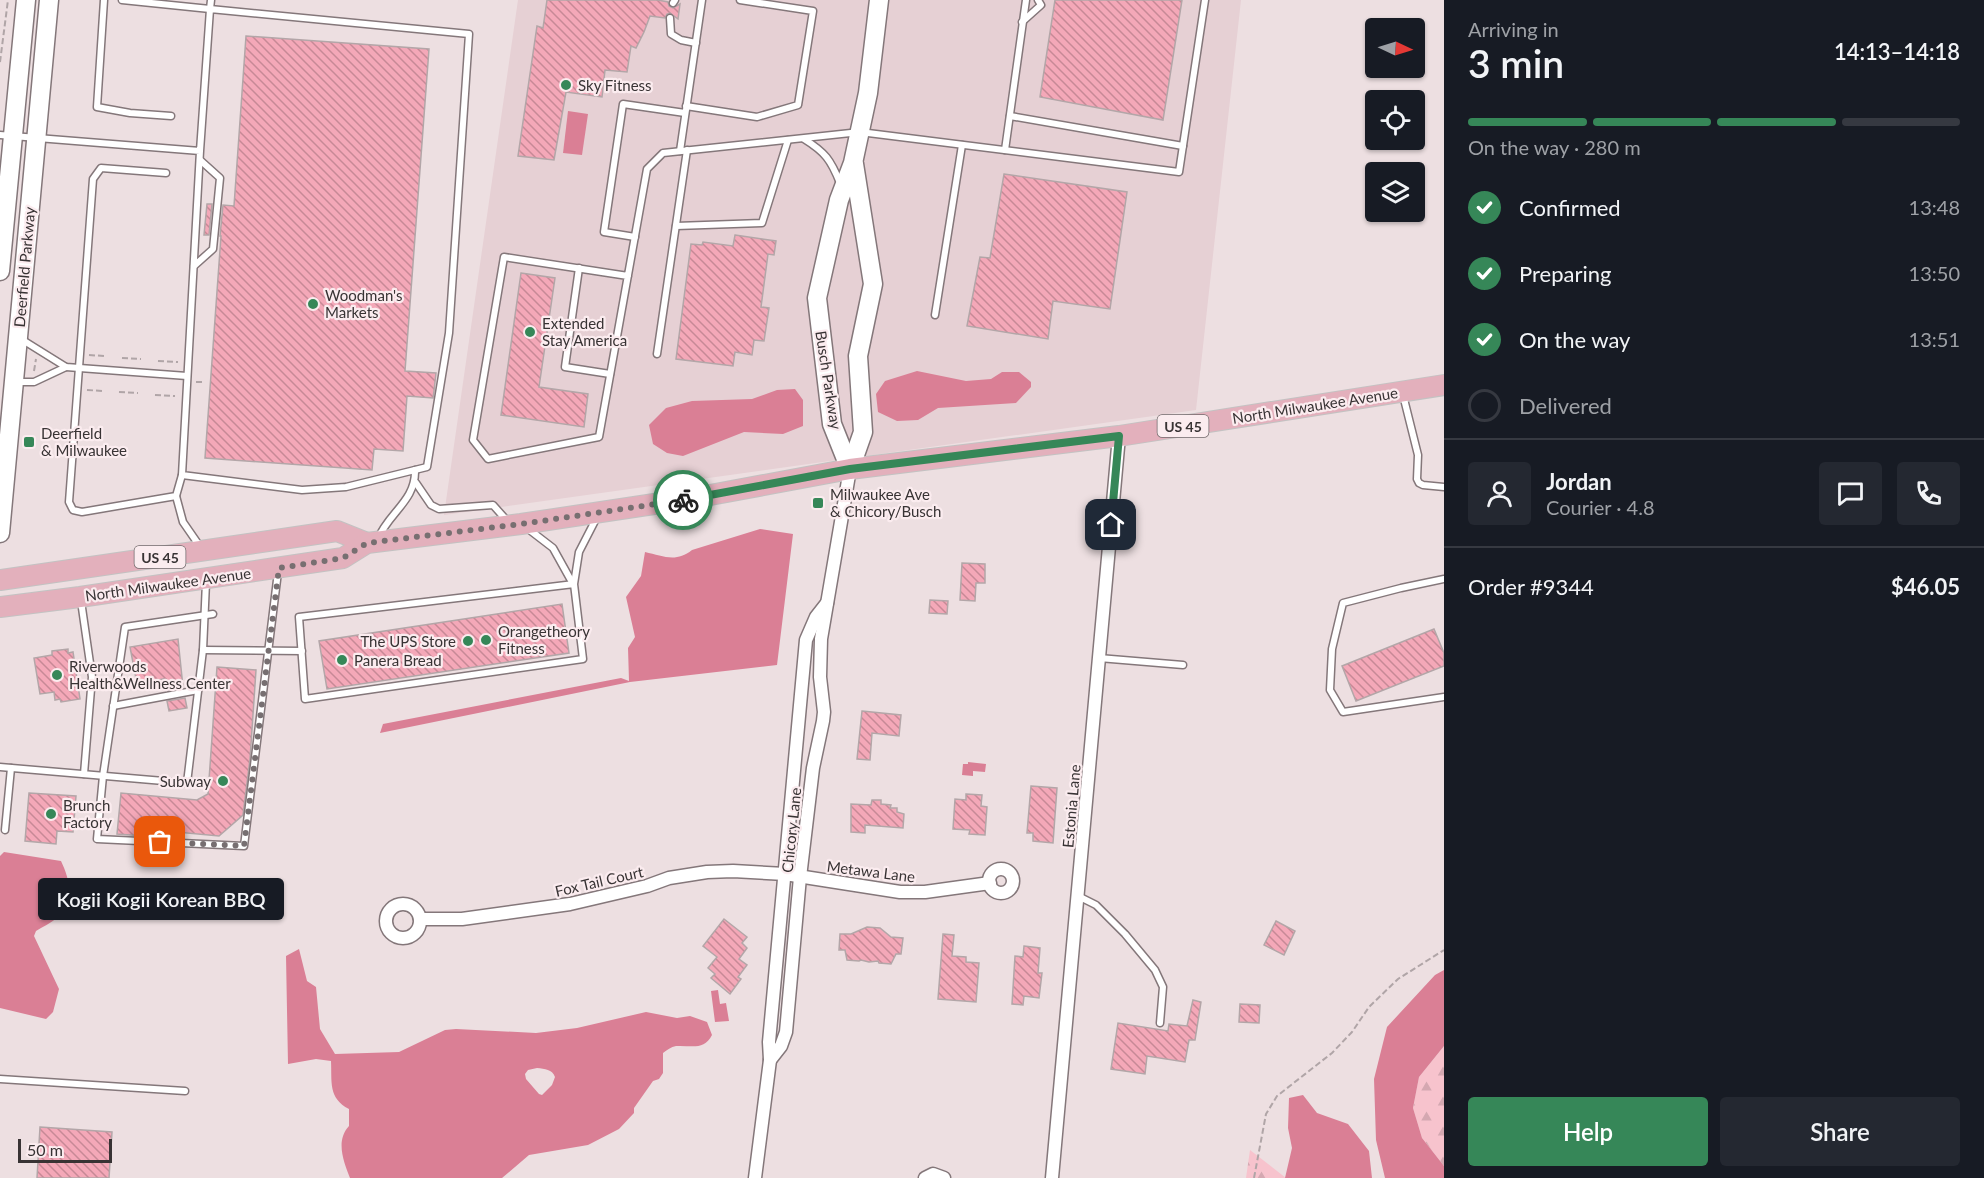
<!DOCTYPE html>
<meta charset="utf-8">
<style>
body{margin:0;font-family:Lato,sans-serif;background:#242831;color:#f1f3f6;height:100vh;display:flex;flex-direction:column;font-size:22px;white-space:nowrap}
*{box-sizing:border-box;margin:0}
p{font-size:20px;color:#9ea1a6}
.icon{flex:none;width:33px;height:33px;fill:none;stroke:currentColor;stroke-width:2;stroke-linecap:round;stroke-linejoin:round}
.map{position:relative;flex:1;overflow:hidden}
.details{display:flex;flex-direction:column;background:#171b24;width:540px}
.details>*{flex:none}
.needle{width:39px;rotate:94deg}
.controls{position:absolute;left:1365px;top:18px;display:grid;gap:12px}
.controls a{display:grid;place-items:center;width:60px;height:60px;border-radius:6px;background:#171b24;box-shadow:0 2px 4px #0004;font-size:30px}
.scale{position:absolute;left:18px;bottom:15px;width:94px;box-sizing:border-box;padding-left:6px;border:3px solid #383334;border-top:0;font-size:16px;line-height:21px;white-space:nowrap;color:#383334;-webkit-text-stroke:4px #fbecef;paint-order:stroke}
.pin{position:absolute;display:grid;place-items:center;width:51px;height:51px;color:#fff;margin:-26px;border-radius:12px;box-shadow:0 3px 9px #0006}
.courier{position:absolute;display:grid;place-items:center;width:60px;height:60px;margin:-30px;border:4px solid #368758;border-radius:50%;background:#fff;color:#222;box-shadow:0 2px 8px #0007}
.bubble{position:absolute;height:42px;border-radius:6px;background:#171b24;box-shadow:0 2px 4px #0004;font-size:20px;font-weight:600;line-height:42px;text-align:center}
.headline em{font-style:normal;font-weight:600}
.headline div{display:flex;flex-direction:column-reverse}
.headline{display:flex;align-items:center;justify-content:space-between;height:102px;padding:0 24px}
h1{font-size:39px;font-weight:600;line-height:45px}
.bar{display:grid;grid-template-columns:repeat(4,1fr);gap:9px 6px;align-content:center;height:72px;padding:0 24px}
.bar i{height:8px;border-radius:4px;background:#363941}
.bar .on{background:#368758}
.bar p{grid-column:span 4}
.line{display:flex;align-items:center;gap:15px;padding:0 24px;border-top:2px solid #363941}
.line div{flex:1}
.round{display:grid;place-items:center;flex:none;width:63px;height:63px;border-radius:6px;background:#242831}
ol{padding:0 24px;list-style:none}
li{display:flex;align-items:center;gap:18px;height:66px}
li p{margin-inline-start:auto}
li .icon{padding:6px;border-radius:50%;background:#368758;color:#fff;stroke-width:4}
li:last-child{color:#9ea1a6}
li i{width:33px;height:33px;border:3px solid #363941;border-radius:50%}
.cta{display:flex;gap:12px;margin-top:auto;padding:12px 24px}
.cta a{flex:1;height:69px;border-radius:6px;background:#368758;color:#fff;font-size:24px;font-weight:600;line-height:69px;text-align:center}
.cta a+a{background:#242831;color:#f1f3f6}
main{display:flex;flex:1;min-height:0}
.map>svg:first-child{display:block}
.built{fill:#e6d0d4}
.forest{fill:url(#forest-firs)}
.water{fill:#da7f95;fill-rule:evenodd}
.building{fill:url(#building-back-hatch);stroke:#b3a6a8;stroke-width:1.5}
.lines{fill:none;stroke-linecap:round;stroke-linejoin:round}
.lane-casing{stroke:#84777a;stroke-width:9}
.street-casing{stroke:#84777a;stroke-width:15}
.secondary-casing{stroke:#84777a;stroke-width:21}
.primary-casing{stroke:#c3c2c2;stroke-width:22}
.path{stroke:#b0a5a7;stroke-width:2;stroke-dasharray:6 3;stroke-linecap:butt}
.lane{stroke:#fff;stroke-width:6}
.street{stroke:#fff;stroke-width:12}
.secondary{stroke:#fff;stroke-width:18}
.primary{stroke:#e3b0bc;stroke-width:20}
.done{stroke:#776f71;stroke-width:6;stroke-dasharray:0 10.8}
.route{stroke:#368758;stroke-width:8}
.poi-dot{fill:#368758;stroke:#fbecef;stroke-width:2}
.labels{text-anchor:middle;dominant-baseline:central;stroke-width:4.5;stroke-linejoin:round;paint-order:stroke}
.shield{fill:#fbecef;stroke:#726a6c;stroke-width:1.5}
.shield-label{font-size:14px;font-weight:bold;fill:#383334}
.poi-label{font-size:15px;fill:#383334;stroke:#fbecef;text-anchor:start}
.street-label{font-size:15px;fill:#383334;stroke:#fbecef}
</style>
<main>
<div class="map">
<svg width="1444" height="1178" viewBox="0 0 1444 1178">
<defs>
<pattern id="forest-firs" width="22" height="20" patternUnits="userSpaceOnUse" patternTransform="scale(1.5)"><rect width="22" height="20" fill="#f7c3cd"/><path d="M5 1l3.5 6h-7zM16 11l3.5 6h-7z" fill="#d4a8b1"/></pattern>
<pattern id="building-back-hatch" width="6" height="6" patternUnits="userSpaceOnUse" patternTransform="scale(1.5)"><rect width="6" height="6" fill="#f4a8b8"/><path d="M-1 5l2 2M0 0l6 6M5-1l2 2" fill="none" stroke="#c78996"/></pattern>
</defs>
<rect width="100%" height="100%" fill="#eddfe1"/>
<path class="built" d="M518 0H1241L1196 410 444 515Z"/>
<g class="forest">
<path d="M1444 1046V1166L1422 1138 1413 1108 1419 1077Z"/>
<path d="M1250 1150 1286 1178H1246Z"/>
</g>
<g class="water">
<path d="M568 111 588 114 582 155 563 153Z"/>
<path d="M917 371 966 381 991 379 1002 372H1019L1031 382V387L1016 403 938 408 918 420 897 421 878 412 876 394 885 381Z"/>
<path d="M795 389 803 400V426L783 434 744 432 683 456 667 453 653 444 649 425 666 408 692 401 752 399 777 390Z"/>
<path d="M760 529 793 534 777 665 630 682 380 733 383 724 621 678 629 681 628 648 635 637 626 597 641 576 645 552C663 556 676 563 692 550Z"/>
<path d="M968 762 986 764 985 772 973 771V776L962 775 963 764H968Z"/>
<path d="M4 852 61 861C70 880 75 901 57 918 51 923 42 927 36 931L34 936 59 989 53 1012 46 1019 0 1008V856Z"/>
<path d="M299 949 307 981 316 987 320 1029 335 1054 399 1052 445 1030 456 1029 536 1033 577 1028 646 1012 677 1018 690 1016 707 1022 712 1035C704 1051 691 1045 676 1046 671 1047 667 1050 663 1053V1073L659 1079 653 1081 634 1108V1113L619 1129 588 1145 529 1155 502 1178H350C344 1162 335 1141 349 1126V1109C328 1098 332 1082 331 1061L316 1059 288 1064 286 956ZM537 1068C545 1069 552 1069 555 1077L552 1085 542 1095 539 1094 526 1079 525 1074 528 1070Z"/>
<path d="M1444 970V1046L1419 1077 1413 1108 1422 1138 1444 1166V1178H1385L1376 1140 1374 1079 1387 1027 1435 975Z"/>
<path d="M718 990 720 1004 726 1003 729 1021 715 1022 711 991Z"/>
<path d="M1303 1095 1317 1113 1348 1124 1369 1151 1372 1178H1285L1292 1148 1288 1128 1289 1098Z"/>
</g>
<g class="building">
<path d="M547 0H658L668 2 669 6 673 8 680 4 678 19 670 13 667 14 665 18 650 16 644 32 636 48 631 46 627 72 605 70 602 97 566 92 554 160 518 156 537 26 543 28Z"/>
<path d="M1055 0H1182L1163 120 1040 97Z"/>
<path d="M246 36 429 49 405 371 436 373 434 391 433 398 407 396 403 451 374 449 372 470 205 458 221 236H220L223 205 234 206Z"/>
<path d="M1004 174 1127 192 1110 309 1053 301 1048 339 967 326 980 257 990 258Z"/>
<path d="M207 204H212L209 235H204Z"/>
<path d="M735 235 776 241 774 255 768 254 761 307 769 308 764 341 754 340 752 355 735 352 733 366 676 359 691 244 702 245 703 242 733 246Z"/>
<path d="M521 273 555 278 539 387 588 394 584 427 501 415Z"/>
<path d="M962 563 985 564V583H976L975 601 960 600Z"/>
<path d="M930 600 948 601 947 614 929 613Z"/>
<path d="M562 604 569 653 327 689 319 641Z"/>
<path d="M1434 629 1444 653V666L1356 701 1342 666Z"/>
<path d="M178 639 183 687 166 691 164 679 137 684 130 647Z"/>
<path d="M68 649V653L73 652 80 699 61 702 60 699 55 700 54 692 40 694 34 658 52 655V651Z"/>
<path d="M217 667 256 670 250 759 243 815 219 836 145 829 144 836 117 834 121 793 197 800 208 794Z"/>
<path d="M185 698 187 708 169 711 167 701Z"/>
<path d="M862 711 901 715 899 736 872 733 870 760 857 759Z"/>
<path d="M1031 786 1057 788 1053 843 1033 841V833H1027Z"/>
<path d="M29 793 76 796 73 832 57 831 56 844 25 841Z"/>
<path d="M966 794 982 795 981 806 987 807 985 835 969 834 970 830 953 829 955 799 966 800Z"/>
<path d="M872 800H881V804L891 805 890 808H897V812L904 814 903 828 865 825V833L851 832V804L871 805Z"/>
<path d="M724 919 747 937 742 943 747 948 739 959 747 965 738 977 741 979 730 994 711 978 715 974 708 968 717 957 703 946Z"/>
<path d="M1276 921 1295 931 1284 955 1264 945Z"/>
<path d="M867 927 880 928 891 937 903 938 901 954H896L891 964 879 963 878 961 869 962 861 960 859 961 847 960 845 950H839L840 934H851Z"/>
<path d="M943 934 954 935 952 956 966 957V962L979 963 976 1002 938 999Z"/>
<path d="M1024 946 1040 948 1038 973H1042L1039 998 1024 996 1023 1005 1012 1004 1015 956 1023 957Z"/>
<path d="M1193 1000 1201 1002 1195 1040H1189L1185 1062 1147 1056 1145 1074 1111 1069 1118 1023 1168 1031 1169 1024 1187 1026Z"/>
<path d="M1240 1004 1260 1005 1259 1023 1239 1022Z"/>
<path d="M40 1127 112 1132 109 1178H37Z"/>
</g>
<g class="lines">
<g class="lane-casing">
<g id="lane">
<path d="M104 0 97 107 130 113 171 116"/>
<path d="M122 0 210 9 211 0"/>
<path d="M673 3 675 0"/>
<path d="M670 18 671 34 681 40 696 43"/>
<path d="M1022 22 1041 5 1038 0"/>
<path d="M686 106 757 117 798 105 813 11 740 0"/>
<path d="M1010 116 1183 146"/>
<path d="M0 135 200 151 210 9 469 34 449 333 427 467 346 487 302 490 182 475 200 151"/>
<path d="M804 139C825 152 831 160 840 183"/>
<path d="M1005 150 1026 0"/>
<path d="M680 151 702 0"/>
<path d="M166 173 101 168 93 179 69 502 73 510 82 512 176 496 182 475"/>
<path d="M676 226 762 223 788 140"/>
<path d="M635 237 604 232 623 104 685 113"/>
<path d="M194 266 213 249 220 178 200 160"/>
<path d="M579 268 565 367 610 374"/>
<path d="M628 276 504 257 473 440 488 459 599 437 647 169 663 153 860 132 1179 172 1205 0"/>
<path d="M935 315 962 145"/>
<path d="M21 339 66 367 187 376"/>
<path d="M657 354 687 150"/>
<path d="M16 382H34L66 367"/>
<path d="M1403 395 1418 455 1417 479 1419 483 1423 485 1444 487"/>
<path d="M416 483 431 505 439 509 493 505 509 523"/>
<path d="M176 496 183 522 201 548"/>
<path d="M527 528 553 548 573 584"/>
<path d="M378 539C388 513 416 501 415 470"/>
<path d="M1444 579 1401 588 1343 603 1332 649 1330 690 1343 712 1444 697"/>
<path d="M574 584 299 617 305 699 583 659 574 584 579 552 597 517"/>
<path d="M81 601 92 677 84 774"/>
<path d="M213 614 125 627 103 776 97 839 244 846 278 572"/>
<path d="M203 650 302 651"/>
<path d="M1099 658 1183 665"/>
<path d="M113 706 198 690"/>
<path d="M0 767 187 783 203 650 206 582"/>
<path d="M5 830 11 768"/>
<path d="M1078 896 1096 905 1125 934 1155 970 1163 987 1160 1023"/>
<path d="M0 1079 185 1091"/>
</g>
</g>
<g class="street-casing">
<g id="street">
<circle cx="1001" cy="881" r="12"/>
<circle cx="403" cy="921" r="17"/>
<path d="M420 919H462L570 904 647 886 669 878 707 872 733 871 785 874 900 892H925L990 883"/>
<path d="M770 1060 781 1046 786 1032 800 877 813 768 823 721 824 712 820 677 821 639 850 469"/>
<path d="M755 1178 770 1060 769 1042 806 640 816 617 827 603"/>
<path d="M925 1178 933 1174 944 1178"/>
<path d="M1052 1178 1119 436"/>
</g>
</g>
<g class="secondary-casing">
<g id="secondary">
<path d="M0 271 26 0"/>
<path d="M850 469 832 424 817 298 839 200 853 163 868 93 879 0"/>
<path d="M850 469 863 432 858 356 873 284 854 164"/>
<path d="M0 533 49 0"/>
</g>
</g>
<g class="primary-casing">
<g id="primary">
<path d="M0 580 337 531 367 543"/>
<path d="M0 607 80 597 343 558 367 543 521 524 694 498 850 469 1119 436 1444 385"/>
</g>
</g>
<g class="path">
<path d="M0 62 8 0"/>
<path d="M89 355 104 356"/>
<path d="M122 358 141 359"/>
<path d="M158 361 178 362"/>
<path d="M34 371 36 359"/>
<path d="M196 382H205"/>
<path d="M87 390 103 391"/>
<path d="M119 392 138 393"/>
<path d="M155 395 175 396"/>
<path d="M1254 1178 1266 1114 1277 1096 1332 1053 1352 1032 1369 1007 1398 979 1444 950"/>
</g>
<use href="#lane" class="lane"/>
<use href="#street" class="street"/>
<use href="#secondary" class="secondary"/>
<use href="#primary" class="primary"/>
</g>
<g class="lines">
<path class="done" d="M160 842 244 846 279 568 343 558 367 543 521 524 683 500"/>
<path class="route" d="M683 500 850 469 1119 436 1111 525"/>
</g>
<g class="poi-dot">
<circle cx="566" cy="85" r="6"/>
<circle cx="313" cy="304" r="6"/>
<circle cx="530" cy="332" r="6"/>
<rect x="23" y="436" width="12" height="12" rx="3"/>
<rect x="812" y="497" width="12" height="12" rx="3"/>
<circle cx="486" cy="640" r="6"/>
<circle cx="468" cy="641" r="6"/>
<circle cx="342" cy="660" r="6"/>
<circle cx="57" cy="675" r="6"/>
<circle cx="223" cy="781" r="6"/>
<circle cx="51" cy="814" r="6"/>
</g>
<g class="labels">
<g class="shield">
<rect x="1157.5" y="415" width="51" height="22" rx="4.5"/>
<rect x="134.5" y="546" width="51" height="22" rx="4.5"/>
</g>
<g class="shield-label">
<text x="1183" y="426">US 45</text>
<text x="160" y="557">US 45</text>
</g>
<g class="poi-label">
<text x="578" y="85">Sky Fitness</text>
<text x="325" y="295">Woodman's<tspan x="325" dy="17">Markets</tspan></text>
<text x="542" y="323">Extended<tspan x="542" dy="17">Stay America</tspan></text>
<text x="41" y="433">Deerfield<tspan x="41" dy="17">&amp; Milwaukee</tspan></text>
<text x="830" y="494">Milwaukee Ave<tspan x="830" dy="17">&amp; Chicory/Busch</tspan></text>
<text x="498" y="631">Orangetheory<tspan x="498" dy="17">Fitness</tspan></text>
<text x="456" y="641" text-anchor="end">The UPS Store</text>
<text x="354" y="660">Panera Bread</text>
<text x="69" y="666">Riverwoods<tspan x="69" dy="17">Health&amp;Wellness Center</tspan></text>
<text x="211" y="781" text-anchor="end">Subway</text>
<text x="63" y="805">Brunch<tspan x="63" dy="17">Factory</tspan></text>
</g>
<g class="street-label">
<text transform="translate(24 267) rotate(-85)">Deerfield Parkway</text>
<text transform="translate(829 380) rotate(81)">Busch Parkway</text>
<text transform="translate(1315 405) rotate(-9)">North Milwaukee Avenue</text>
<text transform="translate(168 584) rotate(-8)">North Milwaukee Avenue</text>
<text transform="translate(1071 806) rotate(-85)">Estonia Lane</text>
<text transform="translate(791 830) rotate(-84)">Chicory Lane</text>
<text transform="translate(871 871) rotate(7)">Metawa Lane</text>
<text transform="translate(599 881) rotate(-13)">Fox Tail Court</text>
</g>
</g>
</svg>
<div class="controls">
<a><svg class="needle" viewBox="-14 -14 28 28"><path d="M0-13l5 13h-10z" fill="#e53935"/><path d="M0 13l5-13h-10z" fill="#9ea1a6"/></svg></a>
<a><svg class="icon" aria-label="locate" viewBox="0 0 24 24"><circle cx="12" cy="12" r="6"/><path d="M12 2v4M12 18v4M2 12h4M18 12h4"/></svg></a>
<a><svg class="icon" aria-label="layers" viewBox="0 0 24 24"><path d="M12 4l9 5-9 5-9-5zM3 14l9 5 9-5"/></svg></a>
</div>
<div class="scale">50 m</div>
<div class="pin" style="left:160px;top:842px;background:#ea580c"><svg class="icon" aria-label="bag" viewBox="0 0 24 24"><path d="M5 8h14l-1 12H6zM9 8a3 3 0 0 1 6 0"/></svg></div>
<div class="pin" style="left:1111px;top:525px;background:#1f2937"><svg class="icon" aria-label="home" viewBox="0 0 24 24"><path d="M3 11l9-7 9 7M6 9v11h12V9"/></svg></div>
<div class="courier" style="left:683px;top:500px"><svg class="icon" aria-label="bike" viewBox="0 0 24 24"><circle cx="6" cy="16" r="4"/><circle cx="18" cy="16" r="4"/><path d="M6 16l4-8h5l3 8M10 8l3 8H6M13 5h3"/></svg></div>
<div class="bubble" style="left:38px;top:878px;width:246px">Kogii Kogii Korean BBQ</div>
</div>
<section class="details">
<div class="headline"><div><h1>3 min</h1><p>Arriving in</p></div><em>14:13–14:18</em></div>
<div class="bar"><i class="on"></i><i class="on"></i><i class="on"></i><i></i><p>On the way · 280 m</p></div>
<ol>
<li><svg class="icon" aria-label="check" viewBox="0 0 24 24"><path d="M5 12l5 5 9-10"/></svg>Confirmed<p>13:48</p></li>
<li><svg class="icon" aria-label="check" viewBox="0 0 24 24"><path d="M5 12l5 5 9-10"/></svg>Preparing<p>13:50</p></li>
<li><svg class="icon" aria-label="check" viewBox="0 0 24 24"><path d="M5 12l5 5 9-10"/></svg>On the way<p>13:51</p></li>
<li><i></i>Delivered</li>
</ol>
<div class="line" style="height:108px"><a class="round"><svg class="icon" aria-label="person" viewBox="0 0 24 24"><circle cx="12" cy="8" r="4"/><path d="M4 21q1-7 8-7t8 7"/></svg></a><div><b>Jordan</b><p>Courier · 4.8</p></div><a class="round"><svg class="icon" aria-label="chat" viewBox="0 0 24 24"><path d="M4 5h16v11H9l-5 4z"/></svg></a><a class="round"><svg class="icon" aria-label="phone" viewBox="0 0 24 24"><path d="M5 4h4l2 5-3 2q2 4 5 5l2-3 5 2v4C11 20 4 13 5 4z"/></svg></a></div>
<div class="line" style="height:78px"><div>Order #9344</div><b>$46.05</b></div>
<div class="cta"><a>Help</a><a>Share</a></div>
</section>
</main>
